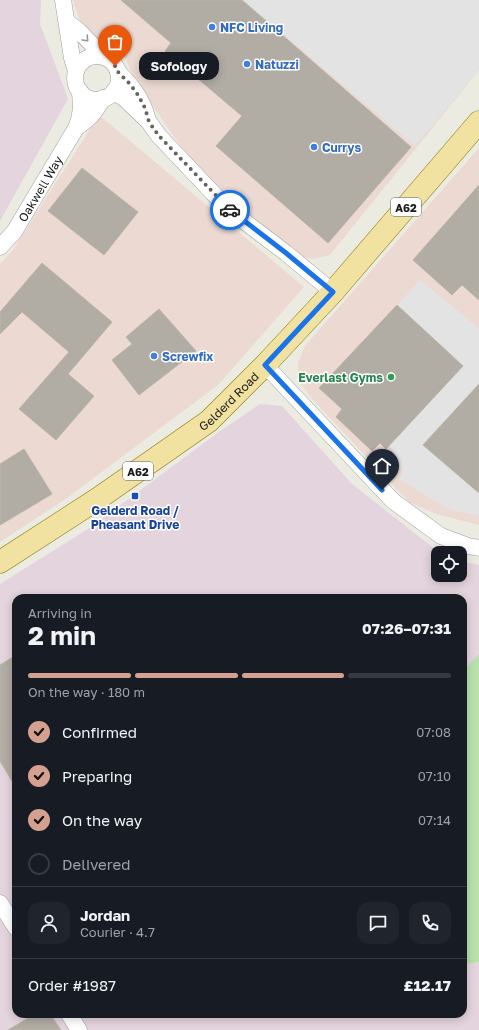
<!DOCTYPE html>
<meta charset="utf-8">
<style>
body{margin:0;font-family:"Golos Text",sans-serif;background:#20242c;color:#f1f3f6;height:100vh;display:flex;flex-direction:column;font-size:15px;white-space:nowrap}
*{box-sizing:border-box;margin:0}
p{font-size:13px;color:#9ea1a6}
.icon{flex:none;width:22px;height:22px;fill:none;stroke:currentColor;stroke-width:2;stroke-linecap:round;stroke-linejoin:round}
.map{position:relative;flex:1;overflow:hidden}
.panel{position:absolute;left:12px;top:594px;width:455px;height:424px;display:flex;flex-direction:column;background:#171b24;border-radius:12px;box-shadow:0 2px 10px #0003}
.panel>*{flex:none}
.fabs{position:absolute;left:431px;top:546px;display:grid;gap:8px}
.fabs a{display:grid;place-items:center;width:36px;height:36px;border-radius:8px;background:#171b24;box-shadow:0 2px 10px #0003;font-size:20px}
.pin{position:absolute;display:grid;place-items:center;width:34px;height:34px;color:#fff;margin:-41px -17px;border-radius:50% 50% 50% 0;rotate:-45deg;box-shadow:0 0 4px #0007}
.pin .icon{rotate:45deg}
.courier{position:absolute;display:grid;place-items:center;width:40px;height:40px;margin:-20px;border:3px solid #1a73e8;border-radius:50%;background:#fff;color:#222;box-shadow:0 1px 5px #0007}
.bubble{position:absolute;height:28px;border-radius:12px;background:#171b24;box-shadow:0 2px 10px #0003;font-size:13px;font-weight:700;line-height:28px;text-align:center}
.headline em{font-style:normal;font-weight:700}
.headline div{display:flex;flex-direction:column-reverse}
.headline{display:flex;align-items:center;justify-content:space-between;height:68px;padding:0 16px}
h1{font-size:26px;font-weight:700;line-height:30px}
.bar{display:grid;grid-template-columns:repeat(4,1fr);gap:6px 4px;align-content:center;height:48px;padding:0 16px}
.bar i{height:5px;border-radius:3px;background:#363941}
.bar .current{background:#d5a090}
.bar p{grid-column:span 4}
.line{display:flex;align-items:center;gap:10px;padding:0 16px;border-top:1px solid #363941}
.line div{flex:1}
.round{display:grid;place-items:center;flex:none;width:42px;height:42px;border-radius:12px;background:#20242c}
ol{padding:0 16px;list-style:none}
li{display:flex;align-items:center;gap:12px;height:44px}
li p{margin-inline-start:auto}
li .icon{padding:4px;border-radius:50%;background:#d5a090;color:#111;stroke-width:4}
li:last-child{color:#9ea1a6}
li i{width:22px;height:22px;border:2px solid #363941;border-radius:50%}
.map>svg:first-child{display:block}
.commercial{fill:#ebd9d2}
.industrial{fill:#e4d4dd}
.grass{fill:#b9e1ac}
.parking{fill:#e3e3e3}
.building{fill:#b1ada5;stroke:#bcb5a6}
.lines{fill:none;stroke-linecap:round;stroke-linejoin:round}
.minor-casing{stroke:#9f9f9f;stroke-width:17}
.primary-casing{stroke:#837a0f;stroke-width:23}
.minor{stroke:#fff;stroke-width:16}
.primary{stroke:#f1e2a1;stroke-width:22}
.oneway{stroke:#989898}
.done{stroke:#646461;stroke-width:4;stroke-dasharray:0 7.2}
.route{stroke:#1a73e8;stroke-width:5}
.shop-dot{fill:#3f7fe0;stroke:#fff;stroke-width:1.5}
.leisure-dot{fill:#2e9e5b;stroke:#fff;stroke-width:1.5}
.transit-dot{fill:#1a4fb4;stroke:#fff;stroke-width:1.5}
.labels{text-anchor:middle;dominant-baseline:central;stroke-width:3;stroke-linejoin:round;paint-order:stroke}
.shield{fill:#fff;stroke:#5f5f5f;stroke-width:1}
.shield-label{font-size:11px;font-weight:bold;fill:#1b1b1b}
.shop-label{font-size:12px;font-weight:bold;fill:#366cbe;stroke:#fff;text-anchor:start}
.street-label{font-size:12px;fill:#1b1b1b;stroke:#fff}
.leisure-label{font-size:12px;font-weight:bold;fill:#27864d;stroke:#fff;text-anchor:end}
.transit-label{font-size:12px;font-weight:bold;fill:#164399;stroke:#fff}
</style>
<div class="map">
<svg width="479" height="1030" viewBox="0 0 479 1030">
<rect width="100%" height="100%" fill="#ecebe2"/>
<g class="commercial">
<path d="M73 0H479V70L330 255 313 259 304 257 294 249 222 193 195 164 172 134 133 77 126 59 113 49 95 41 81 24Z"/>
<path d="M99 115 304 287 218 385 67 498 0 542V264L13 250Z"/>
<path d="M479 148V525L436 514 409 502 314 401 298 380V363L305 346Z"/>
</g>
<g class="industrial">
<path d="M0 0H41L40 24 68 99 0 221Z"/>
<path d="M260 404 282 406 352 484 440 553H438V575H460V561L479 565V654L463 671V598H16V890L13 893 16 898V1014H463V965L479 962V1030H0V584L91 527 216 434Z"/>
</g>
<path class="grass" d="M479 654V962L463 965V671Z"/>
<g class="parking">
<path d="M243 0H479V70L415 146Z"/>
<path d="M420 280 479 328V384L423 445 479 491V516L448 509 399 479 403 472 390 445 463 366 397 305Z"/>
</g>
<g class="building">
<path d="M121 0H242L411 147 328 243 216 146 242 116 165 51 171 43Z"/>
<path d="M82 168 138 212 104 255 48 211Z"/>
<path d="M479 185V300L462 285 452 295 413 260Z"/>
<path d="M42 263 112 322 68 374 94 396 56 440 19 409 69 352 22 312 0 334V312Z"/>
<path d="M397 305 463 366 386 449 380 443 372 451 336 417 342 409 319 388Z"/>
<path d="M159 309 196 351 139 395 112 360 132 344 126 337Z"/>
<path d="M479 384V493L423 445Z"/>
<path d="M24 449 52 494 0 525V464Z"/>
<path d="M16 655V788L0 761V665Z"/>
<path d="M35 1014H50L61 1030H8Z"/>
</g>
<g class="lines">
<g class="minor-casing">
<g id="minor">
<path d="M63 0 72 58 76 71"/>
<path d="M67 22 79 31 104 57"/>
<circle cx="97" cy="78" r="22"/>
<path d="M118 72C131 85 142 98 147 117"/>
<path d="M113 92 124 98 149 122 159 136 228 209 286 253 333 292"/>
<path d="M76 128C89 119 95 113 103 98"/>
<path id="s1" d="M0 247 14 232 76 128C82 115 81 105 80 91"/>
<path d="M265 365 393 501 441 536 468 546 479 548"/>
<path d="M0 903 16 928"/>
<path d="M69 1014 79 1030"/>
</g>
</g>
<g class="primary-casing">
<g id="primary">
<path id="s2" d="M0 562 99 498 209 421 265 365 333 292 479 122"/>
</g>
</g>
<use href="#minor" class="minor"/>
<use href="#primary" class="primary"/>
</g>
<defs><path id="oneway-chevron" d="M-2-3.5L2.5 0L-2 3.5" fill="none" stroke-width="1.6" stroke-linecap="round" stroke-linejoin="round"/></defs>
<use class="oneway" href="#oneway-chevron" transform="translate(86 39) rotate(47)"/>
<g class="lines">
<path class="done" d="M115 66 118 72 130 84 138 95 145 108 149 122 159 136 230 210"/>
<path class="route" d="M230 210 286 253 333 292 265 365 382 490"/>
</g>
<g class="shop-dot">
<circle cx="212" cy="27" r="4"/>
<circle cx="247" cy="64" r="4"/>
<circle cx="314" cy="147" r="4"/>
<circle cx="154" cy="356" r="4"/>
</g>
<circle class="leisure-dot" cx="391" cy="377" r="4"/>
<rect class="transit-dot" x="131" y="492" width="8" height="8" rx="2"/>
<g class="labels">
<g class="shield">
<rect x="391" y="198" width="30" height="18" rx="3"/>
<rect x="123" y="462" width="30" height="18" rx="3"/>
</g>
<g class="shield-label">
<text x="406" y="207">A62</text>
<text x="138" y="471">A62</text>
</g>
<g class="shop-label">
<text x="220" y="27">NFC Living</text>
<text x="255" y="64">Natuzzi</text>
<text x="322" y="147">Currys</text>
<text x="162" y="356">Screwfix</text>
</g>
<g class="street-label">
<text stroke="none"><textPath href="#s1" startOffset="71">Oakwell Way</textPath></text>
<text stroke="none"><textPath href="#s2" startOffset="280">Gelderd Road</textPath></text>
</g>
<g class="leisure-label">
<text x="383" y="377">Everlast Gyms</text>
</g>
<g class="transit-label">
<text x="135" y="510">Gelderd Road /<tspan x="135" dy="14">Pheasant Drive</tspan></text>
</g>
</g>
</svg>
<div class="fabs">
<a><svg class="icon" aria-label="locate" viewBox="0 0 24 24"><circle cx="12" cy="12" r="6"/><path d="M12 2v4M12 18v4M2 12h4M18 12h4"/></svg></a>
</div>
<div class="pin" style="left:115px;top:66px;background:#ea580c"><svg class="icon" aria-label="bag" viewBox="0 0 24 24"><path d="M5 8h14l-1 12H6zM9 8a3 3 0 0 1 6 0"/></svg></div>
<div class="pin" style="left:382px;top:490px;background:#1f2937"><svg class="icon" aria-label="home" viewBox="0 0 24 24"><path d="M3 11l9-7 9 7M6 9v11h12V9"/></svg></div>
<div class="courier" style="left:230px;top:210px"><svg class="icon" aria-label="car" viewBox="0 0 24 24"><path d="M5 17H2v-5l4-1 3-4h7l3 4 3 1v5h-3M9 17h6M6 11h13"/><circle cx="7" cy="17" r="2"/><circle cx="17" cy="17" r="2"/></svg></div>
<div class="bubble" style="left:139px;top:52px;width:80px">Sofology</div>
<section class="panel">
<div class="headline"><div><h1>2 min</h1><p>Arriving in</p></div><em>07:26–07:31</em></div>
<div class="bar"><i class="current"></i><i class="current"></i><i class="current"></i><i></i><p>On the way · 180 m</p></div>
<ol>
<li><svg class="icon" aria-label="check" viewBox="0 0 24 24"><path d="M5 12l5 5 9-10"/></svg>Confirmed<p>07:08</p></li>
<li><svg class="icon" aria-label="check" viewBox="0 0 24 24"><path d="M5 12l5 5 9-10"/></svg>Preparing<p>07:10</p></li>
<li><svg class="icon" aria-label="check" viewBox="0 0 24 24"><path d="M5 12l5 5 9-10"/></svg>On the way<p>07:14</p></li>
<li><i></i>Delivered</li>
</ol>
<div class="line" style="height:72px"><a class="round"><svg class="icon" aria-label="person" viewBox="0 0 24 24"><circle cx="12" cy="8" r="4"/><path d="M4 21q1-7 8-7t8 7"/></svg></a><div><b>Jordan</b><p>Courier · 4.7</p></div><a class="round"><svg class="icon" aria-label="chat" viewBox="0 0 24 24"><path d="M4 5h16v11H9l-5 4z"/></svg></a><a class="round"><svg class="icon" aria-label="phone" viewBox="0 0 24 24"><path d="M5 4h4l2 5-3 2q2 4 5 5l2-3 5 2v4C11 20 4 13 5 4z"/></svg></a></div>
<div class="line" style="height:52px"><div>Order #1987</div><b>£12.17</b></div>
</section>
</div>
